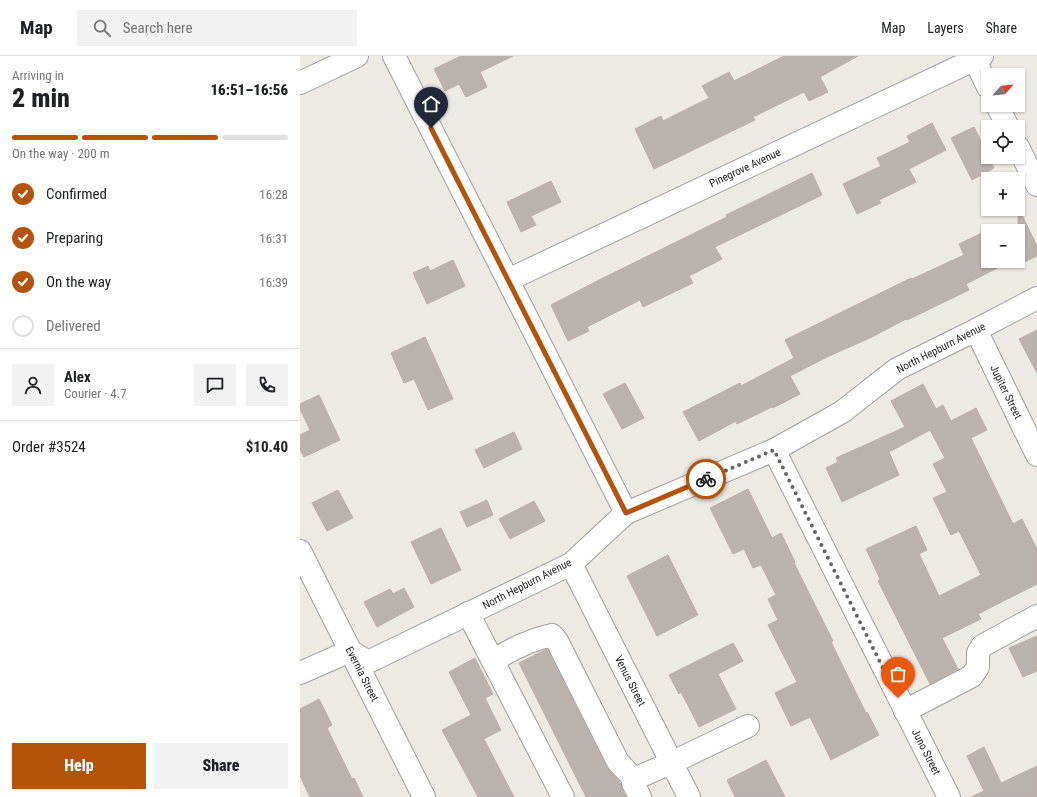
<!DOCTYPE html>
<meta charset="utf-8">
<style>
body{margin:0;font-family:"Roboto Condensed",sans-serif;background:#f2f2f2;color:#202124;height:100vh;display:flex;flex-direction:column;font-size:15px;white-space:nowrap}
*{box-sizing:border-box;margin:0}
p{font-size:13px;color:#757577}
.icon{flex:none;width:22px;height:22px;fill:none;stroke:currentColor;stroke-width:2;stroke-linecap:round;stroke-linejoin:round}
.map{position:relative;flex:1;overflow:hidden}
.side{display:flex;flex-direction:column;background:#fff;width:300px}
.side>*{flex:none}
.needle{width:26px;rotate:63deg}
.tools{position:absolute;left:681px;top:12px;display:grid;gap:8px}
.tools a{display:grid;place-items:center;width:44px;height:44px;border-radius:0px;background:#fff;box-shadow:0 1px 3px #0004;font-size:20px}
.pin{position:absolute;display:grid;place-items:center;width:34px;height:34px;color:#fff;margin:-41px -17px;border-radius:50% 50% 50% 0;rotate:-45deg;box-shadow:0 0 4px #0007}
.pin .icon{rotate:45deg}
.courier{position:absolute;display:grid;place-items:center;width:40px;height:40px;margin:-20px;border:3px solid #b45309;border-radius:50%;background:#fff;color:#222;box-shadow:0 1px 5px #0007}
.overview em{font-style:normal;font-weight:800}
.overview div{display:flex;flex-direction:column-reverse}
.overview{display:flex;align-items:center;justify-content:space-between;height:68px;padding:0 12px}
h1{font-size:26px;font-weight:800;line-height:30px}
.bar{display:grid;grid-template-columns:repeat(4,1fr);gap:6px 4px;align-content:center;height:48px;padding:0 12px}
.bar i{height:5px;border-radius:3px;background:#e0e0e0}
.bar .on{background:#b45309}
.bar p{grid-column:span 4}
.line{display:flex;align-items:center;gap:10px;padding:0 12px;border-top:1px solid #e0e0e0}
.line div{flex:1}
.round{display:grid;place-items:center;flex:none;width:42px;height:42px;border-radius:0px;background:#f2f2f2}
ol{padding:0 12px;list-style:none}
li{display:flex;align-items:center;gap:12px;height:44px}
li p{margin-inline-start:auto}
li .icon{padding:4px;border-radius:50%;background:#b45309;color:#fff;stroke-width:4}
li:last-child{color:#757577}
li i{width:22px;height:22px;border:2px solid #e0e0e0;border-radius:50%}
.button{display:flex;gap:8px;margin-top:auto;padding:8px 12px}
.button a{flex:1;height:46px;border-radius:0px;background:#b45309;color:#fff;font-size:16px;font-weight:800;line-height:46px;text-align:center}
.button a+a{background:#f2f2f2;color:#202124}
header{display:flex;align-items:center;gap:24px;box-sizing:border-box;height:56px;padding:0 20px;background:#fff;border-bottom:1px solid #e0e0e0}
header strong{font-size:19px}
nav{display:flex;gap:22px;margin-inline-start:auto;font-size:14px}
.search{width:280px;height:36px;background:#f2f2f2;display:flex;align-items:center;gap:10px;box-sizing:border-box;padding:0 14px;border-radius:0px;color:#757577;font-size:15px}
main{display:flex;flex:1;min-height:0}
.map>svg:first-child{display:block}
.building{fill:#bab2ad;stroke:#bdafa7}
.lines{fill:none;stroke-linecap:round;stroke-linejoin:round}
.minor-casing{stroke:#9e9e9e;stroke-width:24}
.minor{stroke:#fff;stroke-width:22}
.done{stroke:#666462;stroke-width:4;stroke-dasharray:0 7.2}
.route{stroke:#b45309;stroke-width:5}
.labels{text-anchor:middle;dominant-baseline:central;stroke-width:3;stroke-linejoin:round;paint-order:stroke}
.street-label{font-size:11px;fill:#1d1d1d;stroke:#fff}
</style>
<header>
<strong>Map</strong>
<div class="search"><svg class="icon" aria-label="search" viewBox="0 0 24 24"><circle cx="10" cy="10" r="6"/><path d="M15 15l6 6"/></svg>Search here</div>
<nav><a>Map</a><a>Layers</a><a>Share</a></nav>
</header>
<main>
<section class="side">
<div class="overview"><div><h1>2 min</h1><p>Arriving in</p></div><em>16:51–16:56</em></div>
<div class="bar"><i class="on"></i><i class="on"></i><i class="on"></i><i></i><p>On the way · 200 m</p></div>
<ol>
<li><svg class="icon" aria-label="check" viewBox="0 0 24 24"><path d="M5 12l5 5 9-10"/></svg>Confirmed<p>16:28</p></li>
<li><svg class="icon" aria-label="check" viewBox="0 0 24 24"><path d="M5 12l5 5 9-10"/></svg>Preparing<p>16:31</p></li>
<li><svg class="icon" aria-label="check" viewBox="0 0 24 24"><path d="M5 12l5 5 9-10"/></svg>On the way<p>16:39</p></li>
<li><i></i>Delivered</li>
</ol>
<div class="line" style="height:72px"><a class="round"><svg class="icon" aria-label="person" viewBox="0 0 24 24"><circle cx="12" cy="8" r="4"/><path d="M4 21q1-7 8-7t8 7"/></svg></a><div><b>Alex</b><p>Courier · 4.7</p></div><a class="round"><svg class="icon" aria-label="chat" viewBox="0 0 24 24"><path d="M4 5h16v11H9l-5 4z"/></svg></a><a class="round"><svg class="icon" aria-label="phone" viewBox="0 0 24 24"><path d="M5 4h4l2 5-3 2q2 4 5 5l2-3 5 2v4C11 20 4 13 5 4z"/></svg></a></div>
<div class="line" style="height:52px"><div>Order #3524</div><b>$10.40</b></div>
<div class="button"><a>Help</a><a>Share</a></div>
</section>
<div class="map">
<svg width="737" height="741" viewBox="0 0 737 741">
<rect width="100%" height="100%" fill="#ede9e3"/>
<g class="building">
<path d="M161 0H213L180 16 187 31 166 41 159 28 145 35 134 13Z"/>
<path d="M484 0H558L520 21 528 36 509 45 504 36 453 61 455 64 354 113 335 73 361 60 363 65 409 42 402 30 429 16 434 25Z"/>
<path d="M632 67 646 94 609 113 616 126 579 144 581 147 557 158 543 128 581 110 577 102 610 86 607 80Z"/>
<path d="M674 71 694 112 672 124 651 82Z"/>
<path d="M512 117 522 139 415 191 422 203 389 220 393 227 343 251 340 244 287 271 289 275 268 285 251 249 301 223 427 161 426 159Z"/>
<path d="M251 125 261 146 231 160 236 169 221 176 207 146Z"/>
<path d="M718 151 737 190V200L718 209Z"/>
<path d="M688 174V205H711L666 228 669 234 607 264 606 263 572 281 527 301 490 320 500 338 473 352 472 351 437 368 436 365 399 385 383 356 440 327 441 330 494 302 485 284 611 222 612 223 664 199 659 188Z"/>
<path d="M153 204 165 230 127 248 113 217 128 210 130 215Z"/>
<path d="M737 274V317L719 283Z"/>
<path d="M125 281 153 343 128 354 114 323 104 327 91 297Z"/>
<path d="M325 327 344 362 322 373 303 338Z"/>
<path d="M623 328 636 353 643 349 651 365 676 352 687 374 671 382 713 468 722 463 737 493V528L678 558 681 563 642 582 658 613 630 628 578 525 580 523 566 493 616 470 627 494 619 498 639 540 681 519 659 475 651 479 633 442 647 436 633 408 645 402 630 374 589 396 599 419 542 446 526 412 538 406 536 402 605 371 591 345Z"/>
<path d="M19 339 40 384 4 401 0 393V379L10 374 0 353V348Z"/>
<path d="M214 376 222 393 184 412 175 394Z"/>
<path d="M448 433 472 482 481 477 495 506 494 507 533 585 531 586 566 657 567 656 579 679 531 704 510 661 491 670 475 637 497 626 468 569 478 564 468 543 476 539 461 509 453 512 444 493 433 498 410 452Z"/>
<path d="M38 434 53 462 27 475 12 447Z"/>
<path d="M187 444 193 459 167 471 160 456Z"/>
<path d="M234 445 245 465 210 483 199 463Z"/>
<path d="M141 472 161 514 131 528 111 486Z"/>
<path d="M368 499 398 559 357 580 327 520Z"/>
<path d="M104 532 114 551 77 571 64 546 90 533 93 538Z"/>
<path d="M737 580V615L723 621 709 592Z"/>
<path d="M433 587 443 605 418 618 436 653 399 671 381 636 379 638 369 619Z"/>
<path d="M247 593 307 712 321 728 322 733 326 741H286L219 607Z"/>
<path d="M175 602 193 638 185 642 201 674 184 683 214 741H178L142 674 171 659 149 616Z"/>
<path d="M19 643 32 669 27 672 52 723 54 722 63 741H10L0 720V653Z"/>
<path d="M684 691 701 727 737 710V741H671L684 735 667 700Z"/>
<path d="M466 704 485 741H435L427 724Z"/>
</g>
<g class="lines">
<g class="minor-casing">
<g id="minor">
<path d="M94 0 326 457"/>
<path d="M673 0 688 31"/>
<path d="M0 27 57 0"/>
<path d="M697 49 708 71"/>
<path d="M718 91 737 129"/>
<path d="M208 224 682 0"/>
<path d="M676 274 737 399"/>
<path d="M474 394 649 741"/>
<path d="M0 495 124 741"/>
<path d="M271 508 389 741"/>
<path d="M168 557 263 741"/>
<path d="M193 605C211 593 230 584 252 579L257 585 318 706 334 723 333 727 340 741"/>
<path d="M0 617 50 595 68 606 271 508 326 457 474 394 542 356 597 313 676 274 737 242"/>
<path d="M605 655 672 620 678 611V597L682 590 737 560"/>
<path d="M334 723 371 707 448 670"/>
</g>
</g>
<use href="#minor" class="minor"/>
</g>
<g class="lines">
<path class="done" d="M406 423 474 394 598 642"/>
<path class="route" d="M131 72 326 457 406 423"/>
</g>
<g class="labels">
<g class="street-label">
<text transform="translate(445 112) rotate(-25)">Pinegrove Avenue</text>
<text transform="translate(641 292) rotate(-27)">North Hepburn Avenue</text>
<text transform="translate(706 336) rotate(64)">Jupiter Street</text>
<text transform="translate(227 528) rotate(-27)">North Hepburn Avenue</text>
<text transform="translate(62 618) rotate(63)">Evernia Street</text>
<text transform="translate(330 625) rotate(63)">Venus Street</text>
<text transform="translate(626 696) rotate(63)">Juno Street</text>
</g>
</g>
</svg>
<div class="tools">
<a><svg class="needle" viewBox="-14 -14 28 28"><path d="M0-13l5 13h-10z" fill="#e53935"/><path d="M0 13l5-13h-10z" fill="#757577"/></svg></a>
<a><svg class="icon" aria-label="locate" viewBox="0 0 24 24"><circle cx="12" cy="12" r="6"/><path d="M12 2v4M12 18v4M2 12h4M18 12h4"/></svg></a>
<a>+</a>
<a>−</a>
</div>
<div class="pin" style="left:598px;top:642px;background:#ea580c"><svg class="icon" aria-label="bag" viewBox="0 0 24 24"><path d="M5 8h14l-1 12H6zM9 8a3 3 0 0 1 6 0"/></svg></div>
<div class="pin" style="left:131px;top:72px;background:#1f2937"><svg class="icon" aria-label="home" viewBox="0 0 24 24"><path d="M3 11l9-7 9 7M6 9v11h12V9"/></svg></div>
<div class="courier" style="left:406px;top:423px"><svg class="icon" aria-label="bike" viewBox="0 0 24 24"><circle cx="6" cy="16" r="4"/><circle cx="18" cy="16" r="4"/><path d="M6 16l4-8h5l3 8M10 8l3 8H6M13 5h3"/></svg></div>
</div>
</main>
